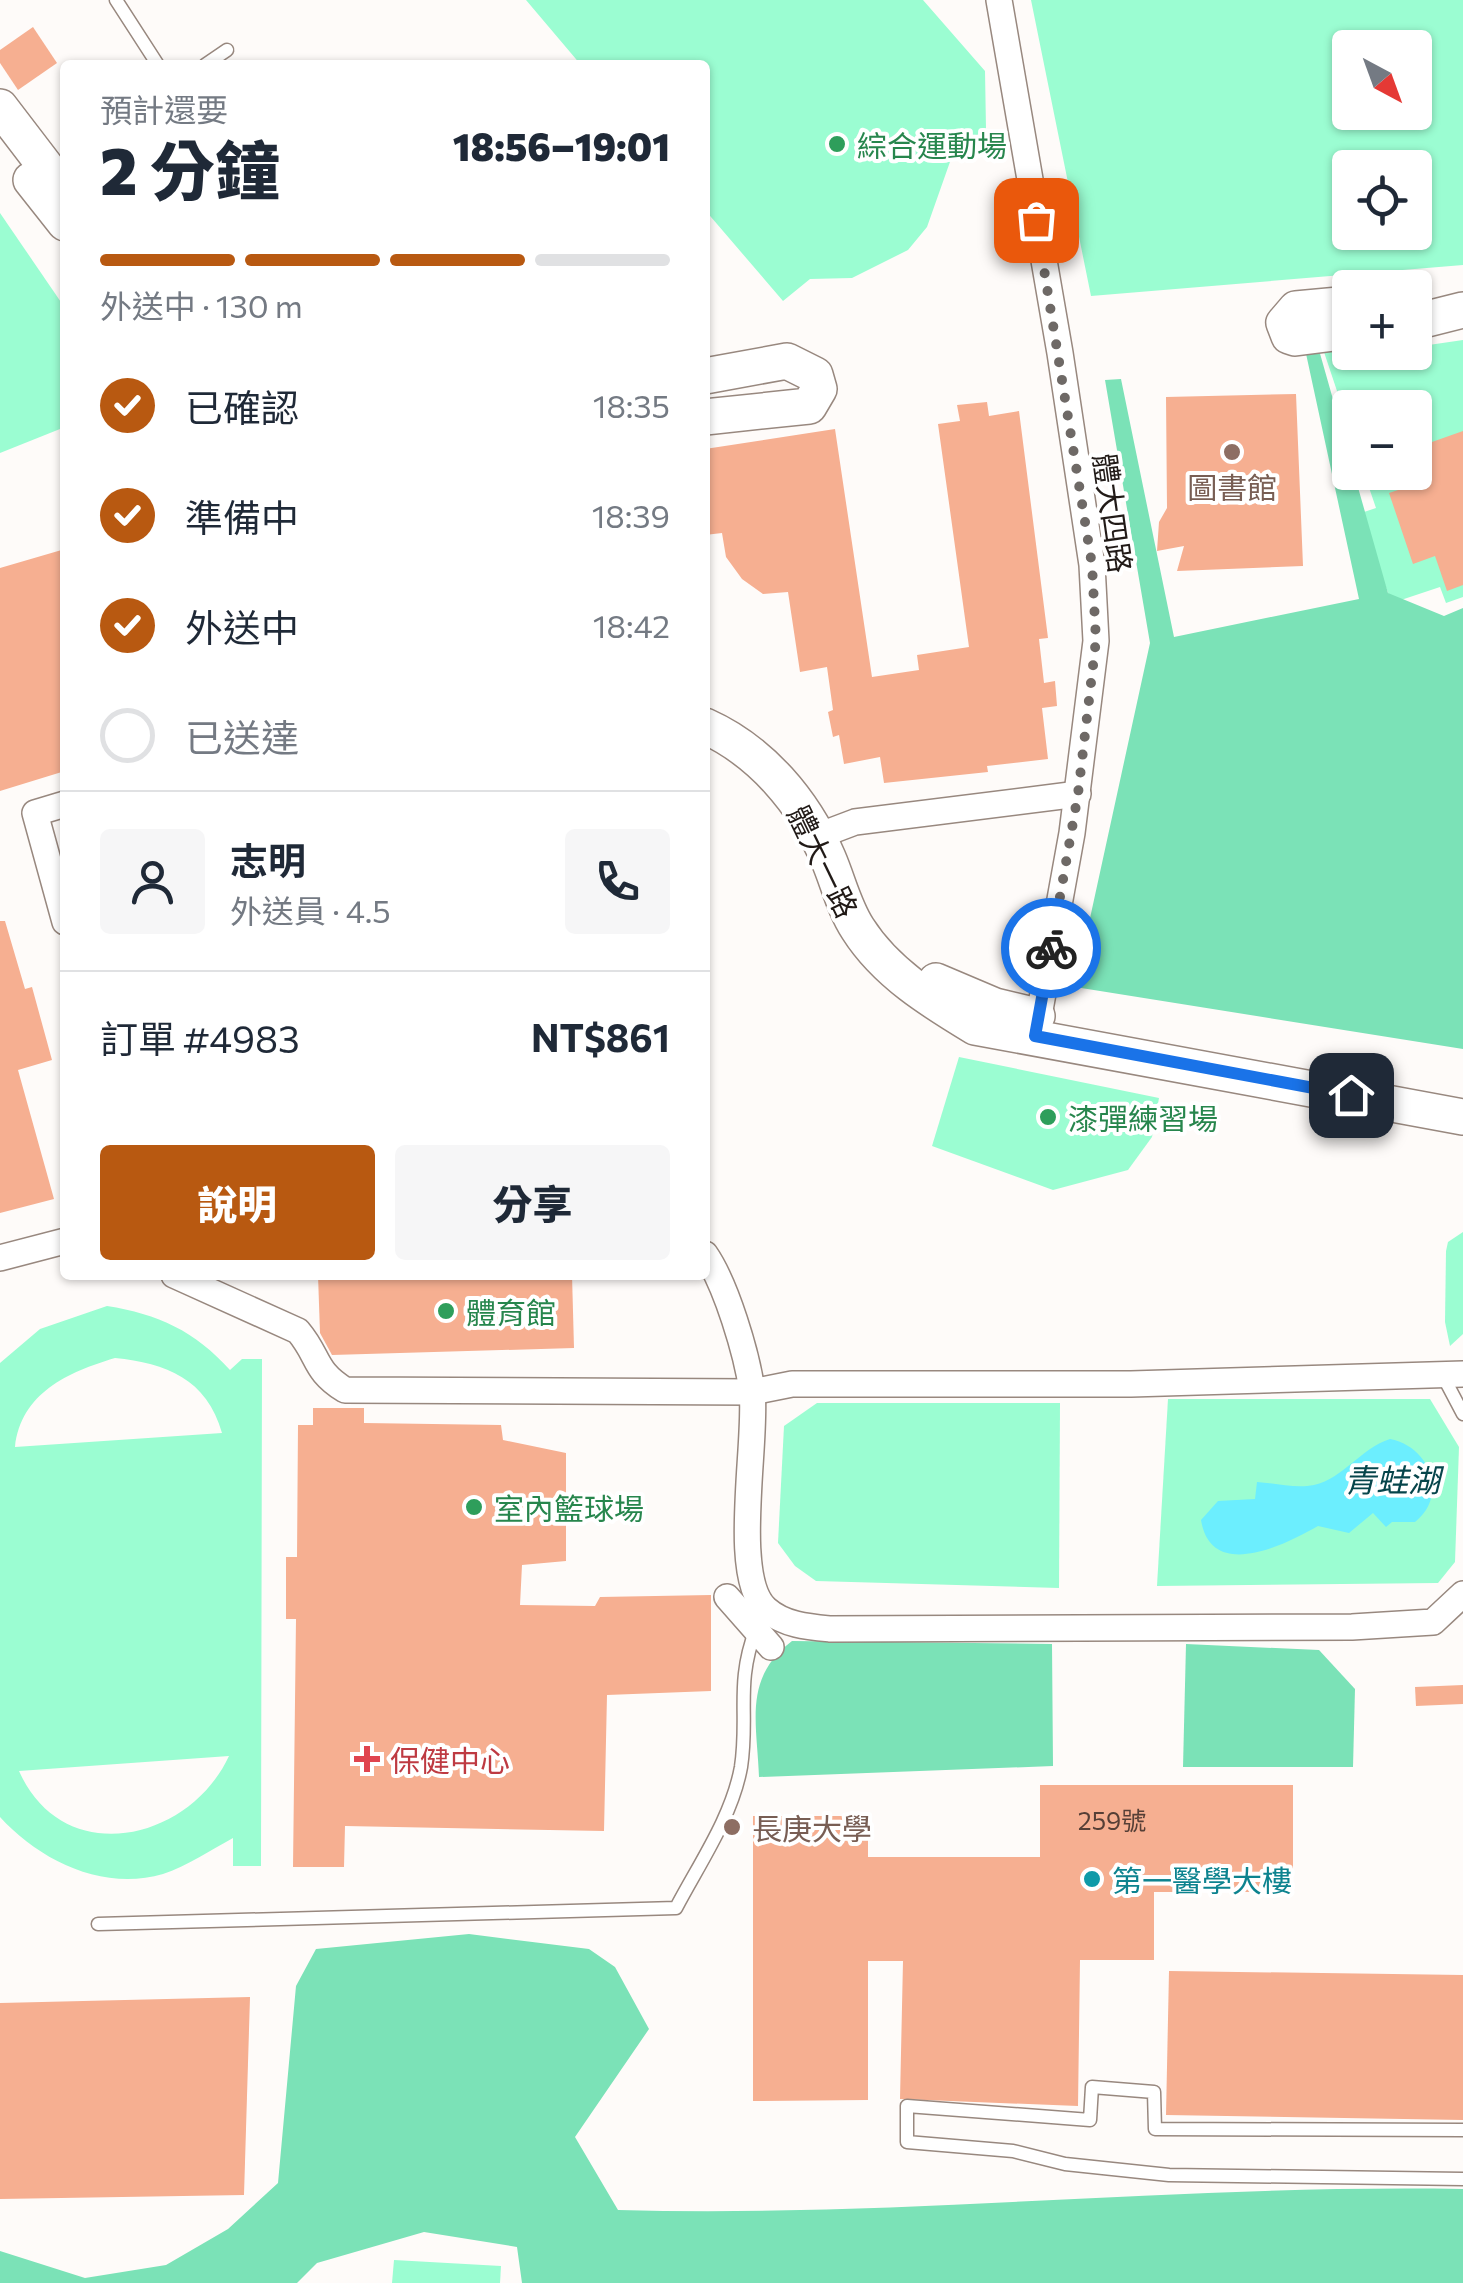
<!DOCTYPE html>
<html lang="zh-TW">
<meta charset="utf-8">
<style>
body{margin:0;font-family:Commissioner,"Noto Sans TC",sans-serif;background:#f6f6f7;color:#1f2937;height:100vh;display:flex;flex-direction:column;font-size:38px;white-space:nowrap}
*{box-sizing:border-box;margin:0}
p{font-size:32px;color:#747a83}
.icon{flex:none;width:55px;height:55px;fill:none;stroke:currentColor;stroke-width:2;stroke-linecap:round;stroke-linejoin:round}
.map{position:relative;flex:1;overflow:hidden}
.details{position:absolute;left:60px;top:60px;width:650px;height:1220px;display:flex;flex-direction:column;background:#fff;border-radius:10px;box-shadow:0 2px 8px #0004}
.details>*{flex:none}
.needle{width:65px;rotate:139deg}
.buttons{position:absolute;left:1332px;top:30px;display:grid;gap:20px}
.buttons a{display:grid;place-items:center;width:100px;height:100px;border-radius:10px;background:#fff;box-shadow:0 2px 8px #0004;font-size:50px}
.pin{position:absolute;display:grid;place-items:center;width:85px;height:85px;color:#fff;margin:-42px;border-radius:20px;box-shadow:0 5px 15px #0006}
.courier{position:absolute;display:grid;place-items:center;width:100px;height:100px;margin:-50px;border:8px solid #1a73e8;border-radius:50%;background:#fff;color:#222;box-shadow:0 2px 12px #0007}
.headline em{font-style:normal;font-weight:800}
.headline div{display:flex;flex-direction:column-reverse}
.headline{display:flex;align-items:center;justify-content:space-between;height:170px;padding:0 40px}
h1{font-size:65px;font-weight:800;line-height:75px}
.bar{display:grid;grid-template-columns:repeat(4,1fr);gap:15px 10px;align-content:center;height:120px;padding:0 40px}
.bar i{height:12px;border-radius:8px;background:#e0e1e3}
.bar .on{background:#b85911}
.bar p{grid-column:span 4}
.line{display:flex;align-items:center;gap:25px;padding:0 40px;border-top:2px solid #e0e1e3}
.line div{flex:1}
.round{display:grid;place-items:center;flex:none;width:105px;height:105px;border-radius:10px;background:#f6f6f7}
ol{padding:0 40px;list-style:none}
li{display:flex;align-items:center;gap:30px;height:110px}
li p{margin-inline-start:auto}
li .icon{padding:10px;border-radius:50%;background:#b85911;color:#fff;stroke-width:4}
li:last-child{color:#747a83}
li i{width:55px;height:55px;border:5px solid #e0e1e3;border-radius:50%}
.cta{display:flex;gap:20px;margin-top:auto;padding:20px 40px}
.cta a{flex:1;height:115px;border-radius:10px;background:#b85911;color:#fff;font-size:40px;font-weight:800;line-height:115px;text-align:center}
.cta a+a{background:#f6f6f7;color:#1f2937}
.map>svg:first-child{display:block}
.green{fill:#9bfdd2;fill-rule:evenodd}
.forest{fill:#7be2b7}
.water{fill:#6ceefe}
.building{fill:#f6af91}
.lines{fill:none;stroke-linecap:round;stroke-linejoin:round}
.lane-casing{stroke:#98887f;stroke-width:15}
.street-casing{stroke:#98887f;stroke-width:28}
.secondary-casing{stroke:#98887f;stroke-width:38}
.lane{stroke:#fff;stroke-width:12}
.street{stroke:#fff;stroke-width:25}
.secondary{stroke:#fff;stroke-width:35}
.done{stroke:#6e6966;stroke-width:10;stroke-dasharray:0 18}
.route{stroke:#1a73e8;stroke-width:12}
.leisure-dot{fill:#2e9e5b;stroke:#fff;stroke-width:4}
.education-dot{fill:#8d6e63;stroke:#fff;stroke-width:4}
.health-dot{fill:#e0444e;stroke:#fff;stroke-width:4}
.culture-dot{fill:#0f9aa8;stroke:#fff;stroke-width:4}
.labels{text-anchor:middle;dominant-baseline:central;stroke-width:8;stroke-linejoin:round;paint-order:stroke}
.number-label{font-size:25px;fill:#563f36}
.leisure-label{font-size:30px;fill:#27864d;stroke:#fff;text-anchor:start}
.education-label{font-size:30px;fill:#785e54;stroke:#fff}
.street-label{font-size:30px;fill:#211a17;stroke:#fff}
.health-label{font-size:30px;fill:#be3a42;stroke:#fff;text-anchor:start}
.culture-label{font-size:30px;fill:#0d838f;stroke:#fff;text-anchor:start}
.water-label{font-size:32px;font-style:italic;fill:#06454b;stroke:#fff}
</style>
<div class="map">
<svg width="1463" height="2283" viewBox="0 0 1463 2283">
<rect width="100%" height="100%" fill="#fefbf9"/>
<g class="green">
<path d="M526 0H923L985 71 986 129 951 159 927 227 908 250 852 278 810 279 783 301 705 210V65H581Z"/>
<path d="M1031 0H1463V265L1091 296ZM1350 48H1415V112H1350ZM1350 168H1415V232H1350Z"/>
<path d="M0 213 65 308V427L0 453Z"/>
<path d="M1463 340V597L1446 603 1440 587 1392 603 1358 514 1376 508 1364 473 1415 472V408H1350V430L1323 349 1415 352V347Z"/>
<path d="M959 1057 1159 1098 1152 1137 1128 1170 1053 1190 932 1146Z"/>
<path d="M1463 1232V1334L1450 1346 1445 1322 1446 1251 1448 1242Z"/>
<path d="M107 1306C158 1314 195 1331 230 1370L242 1359H262L261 1866H233V1838C211 1850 187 1866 163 1874 103 1892 39 1860 0 1817V1363L40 1329ZM115 1358C166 1363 207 1379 222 1433L15 1447C21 1393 68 1372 115 1358ZM229 1756C189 1842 63 1870 19 1771Z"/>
<path d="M1168 1399H1430L1459 1447 1455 1562 1438 1583 1157 1586Z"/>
<path d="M817 1403H1060L1059 1588 816 1581 795 1566 778 1543 784 1426Z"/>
<path d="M394 2260 501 2266 500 2283H392Z"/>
</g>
<g class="forest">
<path d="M1305 349 1319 350 1388 593 1444 616 1463 608V1049L1075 987 1150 643 1105 380 1121 379 1174 637 1359 599Z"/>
<path d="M792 1641 1052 1644 1053 1766 759 1777C757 1722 743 1678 792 1641Z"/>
<path d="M1186 1644 1319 1650 1355 1689 1353 1767H1183Z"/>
<path d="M469 1934 589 1949 615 1967 649 2029 575 2137 618 2210C901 2218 1180 2184 1463 2189V2283H522L517 2247 424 2232 317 2263 297 2283H0V2251L85 2278 166 2265 228 2229 278 2183 296 1986 316 1949Z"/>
</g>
<path class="water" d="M1390 1439C1429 1446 1449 1495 1415 1522H1392L1386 1527 1373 1513 1349 1533 1318 1526C1285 1545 1211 1582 1201 1520L1218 1501 1255 1499 1257 1482C1275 1483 1296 1489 1314 1485 1344 1478 1361 1448 1390 1439Z"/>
<g class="building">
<path d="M33 27 57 63 18 90 0 63V50Z"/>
<path d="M1296 394 1303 566 1177 571 1184 546 1157 551 1159 522 1167 508 1166 397Z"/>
<path d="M987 402 989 416 1019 411 1048 638 1039 639 1044 683 1055 681 1057 706 1042 708 1048 759 987 766 988 772 884 783 880 757 844 764 839 735 833 737 828 712 833 710 827 667 800 672 788 592 763 594 742 579 726 557 722 533 705 535V449L835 429 872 677 919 670 917 655 969 647 938 424 960 421 957 405Z"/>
<path d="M1463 431V585L1447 591 1435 556 1413 564 1389 493 1413 485 1409 472H1415V448Z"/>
<path d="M65 549V621L61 622 65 637V771L0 791V568Z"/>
<path d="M0 921H5L25 989 32 987 52 1060 18 1070 54 1199 0 1213Z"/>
<path d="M318 1275H572L574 1348 332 1355 320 1333Z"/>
<path d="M313 1408H364V1423L501 1425 503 1440 566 1453V1561L522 1565 520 1605 595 1606 600 1597 711 1595V1691L607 1695 604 1831 345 1826 344 1867H293L296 1619H286V1557H297L298 1425H313Z"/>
<path d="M1463 1685V1704L1416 1706 1415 1687Z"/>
<path d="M1040 1785H1293V1892H1154V1960H1080L1078 2106 900 2099 903 1961H868V2100L753 2101V1816H868V1857H1040Z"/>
<path d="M1169 1971 1463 1975V2120L1166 2115Z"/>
<path d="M250 1997 244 2195 0 2199V2003Z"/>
</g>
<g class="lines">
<g class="lane-casing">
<g id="lane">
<path d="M116 0 158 65"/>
<path d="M205 65 227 50"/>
<path d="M1444 1378 1463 1414"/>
<path d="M98 1924 676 1908C699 1864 732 1817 741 1767 749 1715 735 1684 756 1629"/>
<path d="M1463 2130 1155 2129 1154 2092 1092 2087 1090 2120 907 2106V2142L1013 2151 1065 2164 1169 2175 1463 2179"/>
</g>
</g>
<g class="street-casing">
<g id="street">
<path d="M999 0 1060 353 1092 565 1096 641 1072 833 1036 1032"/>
<path d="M65 804 35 813 65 922"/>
<path d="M818 836 855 822 1078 794"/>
<path d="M705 1254C726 1284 747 1354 752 1391 758 1438 730 1577 766 1609 784 1625 808 1627 830 1629L1352 1627 1433 1622 1463 1594"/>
<path d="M0 1258 65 1241"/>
<path d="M174 1275 298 1331C320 1357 313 1370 345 1390L752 1392 792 1384H1131L1463 1374"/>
<path d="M727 1597 771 1647"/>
</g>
</g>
<g class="secondary-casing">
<g id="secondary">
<path d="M0 107 65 192"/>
<path d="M31 180 65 223"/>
<path d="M1350 304 1296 309 1284 323 1289 336 1295 338 1350 331"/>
<path d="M1415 322 1463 310"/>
<path d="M705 376 787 361 815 375 819 389 809 406 705 417"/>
<path d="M705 726C761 751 804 802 828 858 838 881 844 908 858 929 886 973 932 1001 975 1027L1463 1117"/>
<path d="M936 981 995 1006 1037 1016"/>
</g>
</g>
<use href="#lane" class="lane"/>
<use href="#street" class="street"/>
<use href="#secondary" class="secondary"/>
</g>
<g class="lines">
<path class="done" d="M1036 220 1092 565 1096 640 1078 794 1051 948"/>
<path class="route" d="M1051 948 1035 1036 1351 1095"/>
</g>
<g class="leisure-dot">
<circle cx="837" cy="144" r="10"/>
<circle cx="1048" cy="1117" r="10"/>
<circle cx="446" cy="1311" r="10"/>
<circle cx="474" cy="1507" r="10"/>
</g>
<g class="education-dot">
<circle cx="1232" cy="452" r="10"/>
<circle cx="732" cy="1827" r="10"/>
</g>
<path class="health-dot" d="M362 1744h10v10h10v10h-10v10h-10v-10h-10v-10h10z"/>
<circle class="culture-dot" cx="1092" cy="1879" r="10"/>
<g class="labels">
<g class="number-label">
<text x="1112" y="1820">259號</text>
</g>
<g class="leisure-label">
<text x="857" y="144">綜合運動場</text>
<text x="1068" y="1117">漆彈練習場</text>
<text x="466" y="1311">體育館</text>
<text x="494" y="1507">室內籃球場</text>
</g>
<g class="education-label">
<text x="1232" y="486">圖書館</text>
<text x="752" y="1827" text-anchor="start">長庚大學</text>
</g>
<g class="street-label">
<text transform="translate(1114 513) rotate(82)">體大四路</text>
<text transform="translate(824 861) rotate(64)">體大一路</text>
</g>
<g class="health-label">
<text x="390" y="1759">保健中心</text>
</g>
<g class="culture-label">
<text x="1112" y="1879">第一醫學大樓</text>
</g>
<g class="water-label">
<text x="1392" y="1479">青蛙湖</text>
</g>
</g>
</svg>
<div class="buttons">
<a><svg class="needle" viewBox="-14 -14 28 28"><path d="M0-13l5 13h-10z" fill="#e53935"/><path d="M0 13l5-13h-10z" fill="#747a83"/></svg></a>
<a><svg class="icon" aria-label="locate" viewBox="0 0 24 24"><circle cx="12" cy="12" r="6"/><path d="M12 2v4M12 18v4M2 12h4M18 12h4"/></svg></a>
<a>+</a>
<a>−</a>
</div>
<div class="pin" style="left:1036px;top:220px;background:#ea580c"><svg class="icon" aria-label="bag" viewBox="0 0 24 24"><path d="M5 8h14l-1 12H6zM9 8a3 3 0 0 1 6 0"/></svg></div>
<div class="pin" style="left:1351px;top:1095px;background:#1f2937"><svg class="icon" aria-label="home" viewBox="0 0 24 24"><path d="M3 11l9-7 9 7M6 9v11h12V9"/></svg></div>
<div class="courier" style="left:1051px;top:948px"><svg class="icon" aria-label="bike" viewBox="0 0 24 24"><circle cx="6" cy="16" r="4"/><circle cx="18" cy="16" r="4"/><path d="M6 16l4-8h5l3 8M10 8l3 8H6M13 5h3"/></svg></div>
<section class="details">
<div class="headline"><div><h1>2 分鐘</h1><p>預計還要</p></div><em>18:56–19:01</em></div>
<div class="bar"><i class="on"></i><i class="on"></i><i class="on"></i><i></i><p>外送中 · 130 m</p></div>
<ol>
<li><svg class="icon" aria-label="check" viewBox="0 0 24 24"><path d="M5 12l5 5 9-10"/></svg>已確認<p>18:35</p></li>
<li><svg class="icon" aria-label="check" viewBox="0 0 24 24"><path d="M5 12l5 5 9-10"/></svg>準備中<p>18:39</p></li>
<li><svg class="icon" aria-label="check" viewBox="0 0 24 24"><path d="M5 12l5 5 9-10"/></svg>外送中<p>18:42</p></li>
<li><i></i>已送達</li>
</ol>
<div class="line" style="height:180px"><a class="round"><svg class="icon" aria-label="person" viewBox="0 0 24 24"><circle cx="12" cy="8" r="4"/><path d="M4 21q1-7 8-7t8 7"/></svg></a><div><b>志明</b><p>外送員 · 4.5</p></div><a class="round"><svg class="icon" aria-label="phone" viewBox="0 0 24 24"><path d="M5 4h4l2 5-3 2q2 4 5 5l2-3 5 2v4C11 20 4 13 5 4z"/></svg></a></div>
<div class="line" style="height:130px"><div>訂單 #4983</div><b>NT$861</b></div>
<div class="cta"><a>說明</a><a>分享</a></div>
</section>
</div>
